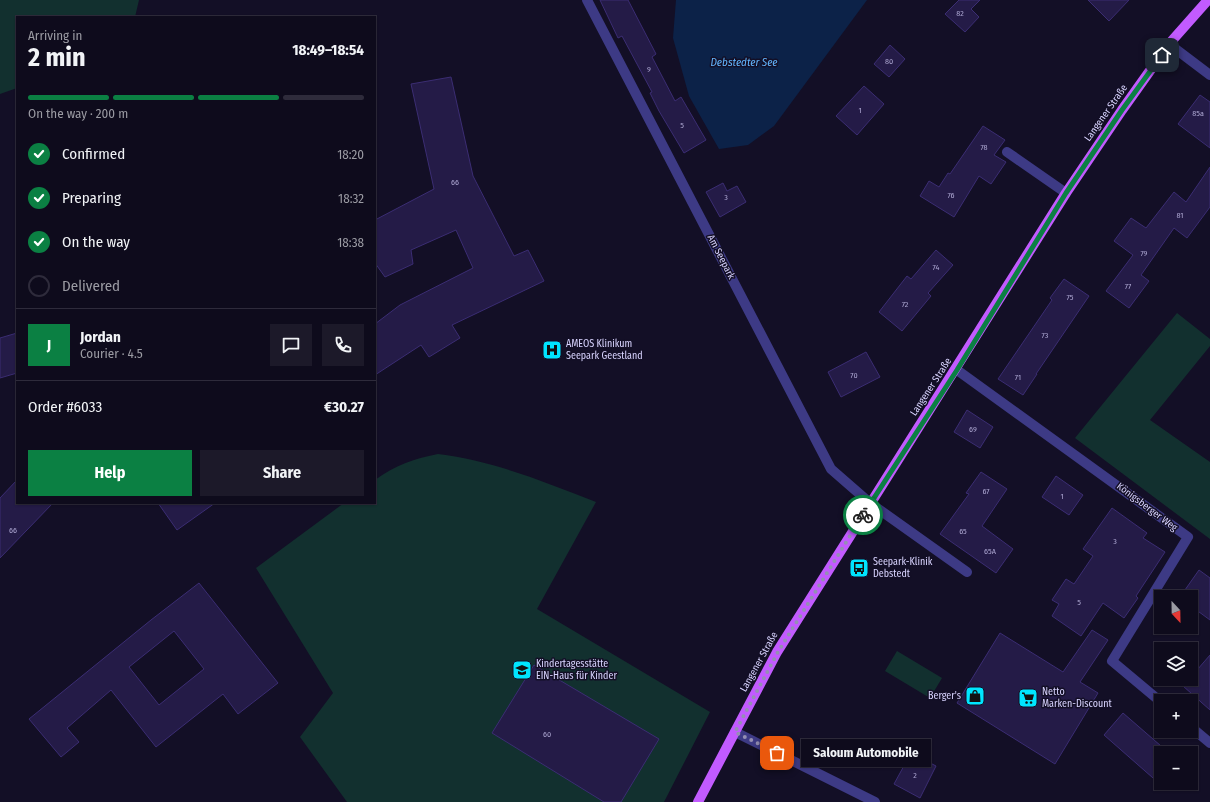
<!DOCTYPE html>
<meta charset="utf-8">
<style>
body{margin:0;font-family:"Fira Sans Condensed",sans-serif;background:#1c1929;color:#f1f3f6;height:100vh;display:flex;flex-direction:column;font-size:15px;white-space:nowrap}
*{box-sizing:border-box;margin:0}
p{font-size:13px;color:#9b9ba3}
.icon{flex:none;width:22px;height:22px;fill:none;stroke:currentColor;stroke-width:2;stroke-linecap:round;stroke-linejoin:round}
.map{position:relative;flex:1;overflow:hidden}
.panel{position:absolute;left:16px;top:16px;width:360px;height:488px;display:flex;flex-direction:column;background:#0e0b1c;border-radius:0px;box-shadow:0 1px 3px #0004,0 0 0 1px #2e2b3b}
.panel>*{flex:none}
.needle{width:26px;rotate:158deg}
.fabs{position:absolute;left:1154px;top:590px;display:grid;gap:8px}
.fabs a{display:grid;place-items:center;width:44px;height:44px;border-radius:0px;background:#0e0b1c;box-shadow:0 1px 3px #0004,0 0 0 1px #2e2b3b;font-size:20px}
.pin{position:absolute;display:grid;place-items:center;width:34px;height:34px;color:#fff;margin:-17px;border-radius:8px;box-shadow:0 2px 6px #0006}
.courier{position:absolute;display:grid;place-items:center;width:40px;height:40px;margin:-20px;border:3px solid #0b8043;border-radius:50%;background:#fff;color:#222;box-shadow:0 1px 5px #0007}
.bubble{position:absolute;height:28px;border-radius:0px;background:#0e0b1c;box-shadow:0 1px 3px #0004,0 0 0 1px #2e2b3b;font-size:13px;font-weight:700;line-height:28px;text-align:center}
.head em{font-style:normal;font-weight:700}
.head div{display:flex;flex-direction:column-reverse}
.head{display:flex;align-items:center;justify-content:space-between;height:68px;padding:0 12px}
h1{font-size:26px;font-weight:700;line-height:30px}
.bar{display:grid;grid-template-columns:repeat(4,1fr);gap:6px 4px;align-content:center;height:48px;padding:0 12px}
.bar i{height:5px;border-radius:3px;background:#2e2b3b}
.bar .active{background:#0b8043}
.bar p{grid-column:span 4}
.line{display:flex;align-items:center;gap:10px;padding:0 12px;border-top:1px solid #2e2b3b}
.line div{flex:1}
.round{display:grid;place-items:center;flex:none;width:42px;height:42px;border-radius:0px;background:#1c1929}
ol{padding:0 12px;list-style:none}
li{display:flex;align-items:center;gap:12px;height:44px}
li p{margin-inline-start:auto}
li .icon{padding:4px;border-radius:50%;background:#0b8043;color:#fff;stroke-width:4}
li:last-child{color:#9b9ba3}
li i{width:22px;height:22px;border:2px solid #2e2b3b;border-radius:50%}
.primary-button{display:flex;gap:8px;margin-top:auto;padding:8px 12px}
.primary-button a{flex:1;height:46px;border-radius:0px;background:#0b8043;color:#fff;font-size:16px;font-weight:700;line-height:46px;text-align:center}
.primary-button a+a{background:#1c1929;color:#f1f3f6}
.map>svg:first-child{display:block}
.green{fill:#12302f}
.water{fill:#0c2248}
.building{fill:#241b47;stroke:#3b2d73;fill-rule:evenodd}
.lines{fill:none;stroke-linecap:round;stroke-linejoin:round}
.minor{stroke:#3d3a85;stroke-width:10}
.major{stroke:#c25bff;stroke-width:10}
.done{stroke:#948fb3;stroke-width:4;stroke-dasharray:0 7.2}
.route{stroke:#0b8043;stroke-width:5}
.labels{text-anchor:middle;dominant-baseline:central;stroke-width:3;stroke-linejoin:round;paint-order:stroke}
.number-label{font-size:8px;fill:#aca6d1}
.street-label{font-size:10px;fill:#d9d4ff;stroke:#130f26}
.poi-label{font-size:10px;fill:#d9d4ff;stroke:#130f26;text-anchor:start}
.water-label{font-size:11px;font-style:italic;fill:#62b6ff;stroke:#130f26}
</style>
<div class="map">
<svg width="1210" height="802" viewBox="0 0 1210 802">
<rect width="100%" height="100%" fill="#130f26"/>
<g class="green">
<path d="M0 0H139L135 17H17V88L0 94Z"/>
<path d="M1177 313 1210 339V346L1150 420 1210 462V539L1075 438Z"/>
<path d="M438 454C494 461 545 482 596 502L537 609 710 712 664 802H347L300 737 333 693 256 568 344 503H375V480C396 465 413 459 438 454Z"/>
<path d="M897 651 942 678 930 698 885 671Z"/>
</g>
<path class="water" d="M676 0H867L774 126 748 145 719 149 689 96 673 38Z"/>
<g class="building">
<path d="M600 0H628L656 54 652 57 675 101 681 97 706 140 684 153 659 111 650 93 652 92 622 36 618 38Z"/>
<path d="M959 0H980L971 9 979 17 965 32 945 14Z"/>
<path d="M1088 0H1129L1109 21Z"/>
<path d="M890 45 905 59 889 77 874 64Z"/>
<path d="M451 77 473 176 514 256 528 250 544 281 452 325 460 338 429 357 421 345 375 375V324L400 305 473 268 456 230 411 250 413 264 385 277 375 263V220L434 189 411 84Z"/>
<path d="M864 86 884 104 857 135 836 116Z"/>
<path d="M1200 95 1210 102V148L1178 124Z"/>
<path d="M983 126 1005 140 994 155 1006 162 991 184 979 176 954 217 920 196 929 181 939 187 948 173 950 174Z"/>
<path d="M1210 167V207L1187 238 1174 228 1141 275 1149 281 1129 308 1106 291 1133 255 1114 241 1131 218 1146 228 1174 192 1186 202Z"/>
<path d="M723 183 727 191 737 186 746 202 720 217 706 192Z"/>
<path d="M936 250 953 265 928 293 931 296 902 331 879 312 907 276 911 279Z"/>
<path d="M1064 279 1089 296 1036 374H1037L1023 395 998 379 1052 300 1050 298Z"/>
<path d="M17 333V373L0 378V338Z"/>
<path d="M866 352 880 377 841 397 828 372Z"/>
<path d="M967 410 993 427 980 448 954 432Z"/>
<path d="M981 472 1007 489 982 526 1013 549 996 573 940 534 969 494 966 493Z"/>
<path d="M1056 476 1083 495 1069 515 1042 497Z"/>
<path d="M17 480V503H53L0 558V498Z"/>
<path d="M158 503H215L177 530Z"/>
<path d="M1112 508 1147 533 1143 538 1165 552 1136 596 1138 598 1124 618 1103 603 1081 636 1052 616 1059 604 1052 600 1066 579 1074 584 1093 556 1083 549Z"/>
<path d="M1199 570 1210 578V620L1191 606V597H1180Z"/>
<path d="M199 583 278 683 238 714 223 694 156 747 111 690 67 728 79 742 61 757 29 719 151 620ZM174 631 204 669 159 705 129 667Z"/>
<path d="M1092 630 1108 640 1080 682 1098 693 1055 764 957 703 1000 633 1063 672Z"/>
<path d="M1210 655V710L1183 686 1191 679V677Z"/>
<path d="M534 665 659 739 621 802H604L492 733Z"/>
<path d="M1123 713 1161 746V785L1104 735Z"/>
<path d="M911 753 936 766 920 798 894 784Z"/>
</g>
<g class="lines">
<g class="minor">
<path d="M587 0 831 469 870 503 967 572"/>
<path d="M1169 44 1210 75"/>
<path d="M1007 152 1066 193"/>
<path d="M957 370 1188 537 1112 661 1161 702"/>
<path d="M1191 727 1210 743"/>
<path d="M735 732 875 802"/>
</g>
<path class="major" d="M698 802 777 652 1066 193 1122 110 1169 44 1208 0"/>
</g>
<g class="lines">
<path class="done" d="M777 753 735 732 778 652 863 515"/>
<path class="route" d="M863 515 957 370 1066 193 1122 110 1162 55"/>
</g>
<defs>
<g id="hospital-square" transform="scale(1)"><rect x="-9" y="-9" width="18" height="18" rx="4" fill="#00e5ff" stroke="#130f26"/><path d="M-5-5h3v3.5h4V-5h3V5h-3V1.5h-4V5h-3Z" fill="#111"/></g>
<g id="bus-square" transform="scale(1)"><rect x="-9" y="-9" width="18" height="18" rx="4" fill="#00e5ff" stroke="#130f26"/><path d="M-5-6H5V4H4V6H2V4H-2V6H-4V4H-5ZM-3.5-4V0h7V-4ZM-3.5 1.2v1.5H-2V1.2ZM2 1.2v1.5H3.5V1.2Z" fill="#111"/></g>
<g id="school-square" transform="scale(1)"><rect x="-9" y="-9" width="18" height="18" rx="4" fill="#00e5ff" stroke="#130f26"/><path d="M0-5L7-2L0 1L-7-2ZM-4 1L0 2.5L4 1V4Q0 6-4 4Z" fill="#111"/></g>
<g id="shop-square" transform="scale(1)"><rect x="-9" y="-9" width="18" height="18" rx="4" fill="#00e5ff" stroke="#130f26"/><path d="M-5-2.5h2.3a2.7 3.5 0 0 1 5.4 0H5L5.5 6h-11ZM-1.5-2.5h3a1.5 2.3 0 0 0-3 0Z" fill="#111"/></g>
<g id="supermarket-square" transform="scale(1)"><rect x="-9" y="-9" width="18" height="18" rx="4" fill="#00e5ff" stroke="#130f26"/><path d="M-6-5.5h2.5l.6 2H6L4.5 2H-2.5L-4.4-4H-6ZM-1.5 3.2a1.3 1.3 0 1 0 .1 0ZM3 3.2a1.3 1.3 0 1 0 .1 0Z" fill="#111"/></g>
</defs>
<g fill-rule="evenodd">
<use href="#hospital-square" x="552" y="350"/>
<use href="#bus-square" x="859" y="568"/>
<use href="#school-square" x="522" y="670"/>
<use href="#shop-square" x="975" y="696"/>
<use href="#supermarket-square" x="1028" y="698"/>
</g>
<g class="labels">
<g class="number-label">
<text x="960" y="13">82</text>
<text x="889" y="61">80</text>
<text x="649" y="69">9</text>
<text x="860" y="110">1</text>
<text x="1198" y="113">85a</text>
<text x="682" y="125">5</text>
<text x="984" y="147">78</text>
<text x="455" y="182">66</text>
<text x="951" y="195">76</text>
<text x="726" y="197">3</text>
<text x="1180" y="215">81</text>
<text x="1144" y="253">79</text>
<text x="936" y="267">74</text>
<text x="1128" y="286">77</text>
<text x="1070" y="297">75</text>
<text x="905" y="304">72</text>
<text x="1045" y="335">73</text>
<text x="854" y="375">70</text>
<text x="1018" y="377">71</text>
<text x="973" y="429">69</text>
<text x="986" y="491">67</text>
<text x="1062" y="496">1</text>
<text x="13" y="530">66</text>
<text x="963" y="531">65</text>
<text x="1115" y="541">3</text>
<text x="990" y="551">65A</text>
<text x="1079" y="602">5</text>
<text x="547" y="734">60</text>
<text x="915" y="775">2</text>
</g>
<g class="street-label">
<text transform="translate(1106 113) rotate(-55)">Langener Straße</text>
<text transform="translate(721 257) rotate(63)">Am Seepark</text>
<text transform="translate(931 387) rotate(-57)">Langener Straße</text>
<text transform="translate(1147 507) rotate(37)">Königsberger Weg</text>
<text transform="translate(759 662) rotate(-61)">Langener Straße</text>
</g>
<g class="poi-label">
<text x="566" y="344">AMEOS Klinikum<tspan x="566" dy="12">Seepark Geestland</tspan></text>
<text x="873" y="562">Seepark-Klinik<tspan x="873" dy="12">Debstedt</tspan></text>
<text x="536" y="664">Kindertagesstätte<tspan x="536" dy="12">EIN-Haus für Kinder</tspan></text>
<text x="1042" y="692">Netto<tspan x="1042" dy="12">Marken-Discount</tspan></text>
<text x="961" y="696" text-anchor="end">Berger's</text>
</g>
<g class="water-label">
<text x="744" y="62">Debstedter See</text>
</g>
</g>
</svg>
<div class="fabs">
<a><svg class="needle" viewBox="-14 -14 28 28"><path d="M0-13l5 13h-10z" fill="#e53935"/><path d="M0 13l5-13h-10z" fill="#9b9ba3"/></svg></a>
<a><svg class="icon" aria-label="layers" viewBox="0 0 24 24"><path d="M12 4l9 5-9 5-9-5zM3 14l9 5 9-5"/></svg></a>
<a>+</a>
<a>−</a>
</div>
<div class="pin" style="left:777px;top:753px;background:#ea580c"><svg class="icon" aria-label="bag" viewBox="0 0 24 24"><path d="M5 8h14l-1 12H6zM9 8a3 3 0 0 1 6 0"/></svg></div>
<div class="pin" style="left:1162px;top:55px;background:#1f2937"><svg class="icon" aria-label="home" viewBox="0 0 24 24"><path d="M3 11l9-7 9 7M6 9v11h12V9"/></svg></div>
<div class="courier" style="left:863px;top:515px"><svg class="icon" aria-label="bike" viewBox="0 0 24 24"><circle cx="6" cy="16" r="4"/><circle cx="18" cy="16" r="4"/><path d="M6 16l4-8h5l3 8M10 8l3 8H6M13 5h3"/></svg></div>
<div class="bubble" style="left:801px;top:739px;width:130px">Saloum Automobile</div>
<section class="panel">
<div class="head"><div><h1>2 min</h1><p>Arriving in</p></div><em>18:49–18:54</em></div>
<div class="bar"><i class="active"></i><i class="active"></i><i class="active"></i><i></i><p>On the way · 200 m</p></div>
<ol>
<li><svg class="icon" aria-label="check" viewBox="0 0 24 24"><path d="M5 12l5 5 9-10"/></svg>Confirmed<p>18:20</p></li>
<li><svg class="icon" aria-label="check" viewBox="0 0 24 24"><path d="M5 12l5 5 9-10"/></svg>Preparing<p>18:32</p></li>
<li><svg class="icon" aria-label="check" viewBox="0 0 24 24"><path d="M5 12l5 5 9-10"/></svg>On the way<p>18:38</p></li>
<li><i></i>Delivered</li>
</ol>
<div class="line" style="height:72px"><b class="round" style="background:#0b8043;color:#fff">J</b><div><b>Jordan</b><p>Courier · 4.5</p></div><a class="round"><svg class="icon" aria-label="chat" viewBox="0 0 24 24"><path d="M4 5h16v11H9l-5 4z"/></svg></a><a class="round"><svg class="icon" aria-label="phone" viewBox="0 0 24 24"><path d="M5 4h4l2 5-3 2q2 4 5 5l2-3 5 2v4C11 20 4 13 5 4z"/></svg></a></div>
<div class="line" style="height:52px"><div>Order #6033</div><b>€30.27</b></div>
<div class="primary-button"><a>Help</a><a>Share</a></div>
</section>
</div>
